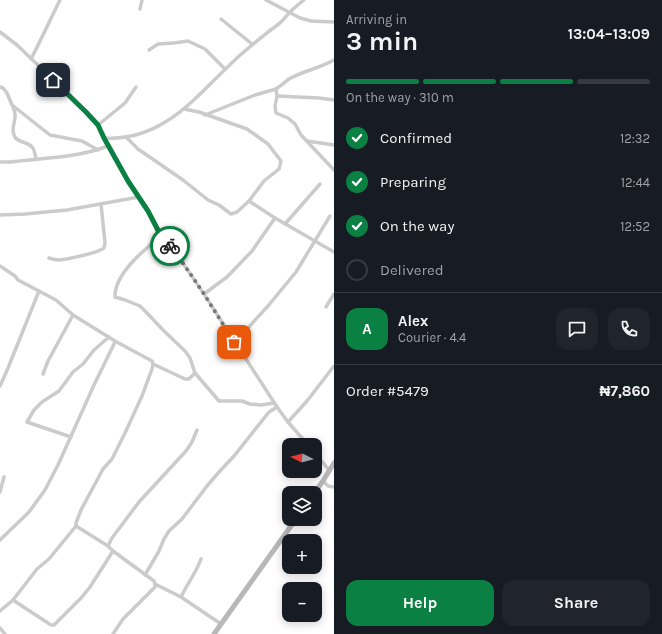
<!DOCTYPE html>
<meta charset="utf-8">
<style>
body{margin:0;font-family:Karla,sans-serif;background:#20242c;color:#f1f3f6;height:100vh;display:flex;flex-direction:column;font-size:15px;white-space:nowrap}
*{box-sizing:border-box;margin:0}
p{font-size:13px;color:#9ea1a6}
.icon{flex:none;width:22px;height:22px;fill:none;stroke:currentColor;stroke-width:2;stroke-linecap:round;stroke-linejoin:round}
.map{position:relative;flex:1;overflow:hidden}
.drawer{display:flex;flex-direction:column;background:#171b24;width:328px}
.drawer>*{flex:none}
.needle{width:26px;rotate:276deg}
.tools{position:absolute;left:282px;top:438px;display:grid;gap:8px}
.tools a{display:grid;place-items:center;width:40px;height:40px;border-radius:8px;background:#171b24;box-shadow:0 2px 10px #0003;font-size:20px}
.pin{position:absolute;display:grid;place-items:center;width:34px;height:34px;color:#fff;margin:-17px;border-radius:8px;box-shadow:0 2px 6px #0006}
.courier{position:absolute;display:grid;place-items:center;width:40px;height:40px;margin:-20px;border:3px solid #0b8043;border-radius:50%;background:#fff;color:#222;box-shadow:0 1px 5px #0007}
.overview em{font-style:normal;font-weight:700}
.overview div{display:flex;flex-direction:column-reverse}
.overview{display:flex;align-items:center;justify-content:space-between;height:68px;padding:0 12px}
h1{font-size:26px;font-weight:700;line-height:30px}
.bar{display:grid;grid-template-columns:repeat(4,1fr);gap:6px 4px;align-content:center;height:48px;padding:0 12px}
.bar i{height:5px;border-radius:3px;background:#363941}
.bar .on{background:#0b8043}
.bar p{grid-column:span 4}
.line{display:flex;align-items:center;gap:10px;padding:0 12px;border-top:1px solid #363941}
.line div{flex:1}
.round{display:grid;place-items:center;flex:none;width:42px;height:42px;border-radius:12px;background:#20242c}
ol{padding:0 12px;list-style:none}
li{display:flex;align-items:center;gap:12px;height:44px}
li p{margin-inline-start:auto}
li .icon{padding:4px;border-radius:50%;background:#0b8043;color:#fff;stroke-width:4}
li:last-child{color:#9ea1a6}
li i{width:22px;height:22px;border:2px solid #363941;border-radius:50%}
.action{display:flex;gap:8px;margin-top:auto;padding:8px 12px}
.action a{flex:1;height:46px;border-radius:12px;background:#0b8043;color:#fff;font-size:16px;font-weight:700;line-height:46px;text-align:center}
.action a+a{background:#20242c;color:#f1f3f6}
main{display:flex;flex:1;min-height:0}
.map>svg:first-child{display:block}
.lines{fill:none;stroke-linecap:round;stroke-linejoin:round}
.street{stroke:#cbcbcb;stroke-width:3.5}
.secondary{stroke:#b8b8b8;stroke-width:5}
.done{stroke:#777;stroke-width:4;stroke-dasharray:0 7.2}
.route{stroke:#0b8043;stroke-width:5}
</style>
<main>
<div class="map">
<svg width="334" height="634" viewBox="0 0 334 634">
<rect width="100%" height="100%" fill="#fff"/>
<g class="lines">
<g class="street">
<path d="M266 0 300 18 311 21 334 22"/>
<path d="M140 9 142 0"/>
<path d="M221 19 252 44"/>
<path d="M0 32 17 45 64 90 98 125 104 138 128 181 148 211 161 236 176 253 204 294 277 407 288 422 308 445"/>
<path d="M149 50 158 44 174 43 188 41 205 49 225 69"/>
<path d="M31 59C41 40 50 20 60 0"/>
<path d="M0 87 3 88 7 93 12 105 50 135 82 141 98 150"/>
<path d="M276 89C281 86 285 82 289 79 303 71 320 68 334 60"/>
<path d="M277 96 319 98 334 100"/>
<path d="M13 107C19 120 10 125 14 135 16 143 27 141 32 147 35 150 35 155 36 159"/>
<path d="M184 109 199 112 247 129 268 144 281 161 279 169 264 181 249 201"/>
<path d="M205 115 255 95 276 89 277 96 275 106 276 113 288 118 295 124 301 135 334 170"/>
<path d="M98 125 125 103 136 87"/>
<path d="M104 138C164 142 198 94 237 58 247 49 257 41 268 32 272 29 278 25 282 21 285 18 287 15 290 12 294 8 299 4 304 0"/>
<path d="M127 138 138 149 183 180 208 200 219 205 231 214 237 212 249 201 275 218 334 252"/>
<path d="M307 141 334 145"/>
<path d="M0 162H10C43 158 77 158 108 146"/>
<path d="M0 215 25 214 67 210 139 197"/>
<path d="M285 224 320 184"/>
<path d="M161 236C145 249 114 274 115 297L125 300 140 306 147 313 163 330 185 351 190 358 195 373 219 401H242L250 404 261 405 274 403"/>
<path d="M49 258C52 259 56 260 59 260 68 259 98 253 104 248L105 243 101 204"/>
<path d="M0 266 15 276 18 280 56 300 73 315 115 341 114 344 94 385 58 465 45 490 29 512 0 540"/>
<path d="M204 294 227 277 252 251 275 218"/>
<path d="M326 307 334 294"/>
<path d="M235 342 268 306 296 272 330 216"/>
<path d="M153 364 185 379H189L195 373"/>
<path d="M43 374 48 361 73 315"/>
<path d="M0 386 8 368 39 291"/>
<path d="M288 422 307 401 334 366"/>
<path d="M71 437 27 422 34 410 42 402 59 391 73 372 83 364 94 350 109 337"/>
<path d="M315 453 329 470"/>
<path d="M323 481 328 486 334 487"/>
<path d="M0 492 4 477"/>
<path d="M108 546 112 538 139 502 186 451 192 442 197 430"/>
<path d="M113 551 154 581 155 584V587L123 619 113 634"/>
<path d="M145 575 159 551 164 539 169 531 182 519 207 486 219 472 234 456 269 412 277 407"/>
<path d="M155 584 181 597 221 624"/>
<path d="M181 597C187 584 196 573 201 559"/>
<path d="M13 600 51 625H54L82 597 90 587 113 551 108 546 76 526"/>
<path d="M0 611 13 600 37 569 49 559 76 526V523L81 510 103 469 112 459 125 433 142 396 152 369 153 364 152 361 115 341"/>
<path d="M0 628 5 634"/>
</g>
<g class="secondary">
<path d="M314 493 323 481 334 463"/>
<path d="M214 634 296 519"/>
</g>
</g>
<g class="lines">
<path class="done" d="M170 246 176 253 204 294 234 342"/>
<path class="route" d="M53 80 86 112 98 125 104 138 128 181 148 211 161 236 170 246"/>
</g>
</svg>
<div class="tools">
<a><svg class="needle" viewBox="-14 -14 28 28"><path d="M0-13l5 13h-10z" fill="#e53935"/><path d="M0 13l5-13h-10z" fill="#9ea1a6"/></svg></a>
<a><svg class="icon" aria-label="layers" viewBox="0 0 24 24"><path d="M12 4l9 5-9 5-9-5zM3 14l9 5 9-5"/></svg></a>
<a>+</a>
<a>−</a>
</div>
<div class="pin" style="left:234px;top:342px;background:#ea580c"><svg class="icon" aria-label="bag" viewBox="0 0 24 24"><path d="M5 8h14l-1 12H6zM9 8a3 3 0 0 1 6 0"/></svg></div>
<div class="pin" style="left:53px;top:80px;background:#1f2937"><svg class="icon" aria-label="home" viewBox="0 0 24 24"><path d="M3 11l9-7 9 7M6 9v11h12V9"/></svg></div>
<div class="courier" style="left:170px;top:246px"><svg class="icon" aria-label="bike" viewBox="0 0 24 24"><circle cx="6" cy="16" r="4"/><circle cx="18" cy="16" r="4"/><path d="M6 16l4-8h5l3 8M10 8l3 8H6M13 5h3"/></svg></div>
</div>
<section class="drawer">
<div class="overview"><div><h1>3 min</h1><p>Arriving in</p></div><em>13:04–13:09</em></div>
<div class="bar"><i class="on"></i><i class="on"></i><i class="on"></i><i></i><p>On the way · 310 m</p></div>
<ol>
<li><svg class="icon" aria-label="check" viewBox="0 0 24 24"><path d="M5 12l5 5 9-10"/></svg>Confirmed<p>12:32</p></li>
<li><svg class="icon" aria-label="check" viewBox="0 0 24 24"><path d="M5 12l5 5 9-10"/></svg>Preparing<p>12:44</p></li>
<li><svg class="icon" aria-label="check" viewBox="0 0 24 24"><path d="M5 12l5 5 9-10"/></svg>On the way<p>12:52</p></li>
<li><i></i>Delivered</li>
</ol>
<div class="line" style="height:72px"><b class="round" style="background:#0b8043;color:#fff">A</b><div><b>Alex</b><p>Courier · 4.4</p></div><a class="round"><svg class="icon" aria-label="chat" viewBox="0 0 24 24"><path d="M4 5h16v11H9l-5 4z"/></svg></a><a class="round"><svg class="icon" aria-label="phone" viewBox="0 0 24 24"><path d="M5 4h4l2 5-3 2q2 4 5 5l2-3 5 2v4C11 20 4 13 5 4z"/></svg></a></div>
<div class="line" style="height:52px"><div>Order #5479</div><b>₦7,860</b></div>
<div class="action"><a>Help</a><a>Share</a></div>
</section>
</main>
